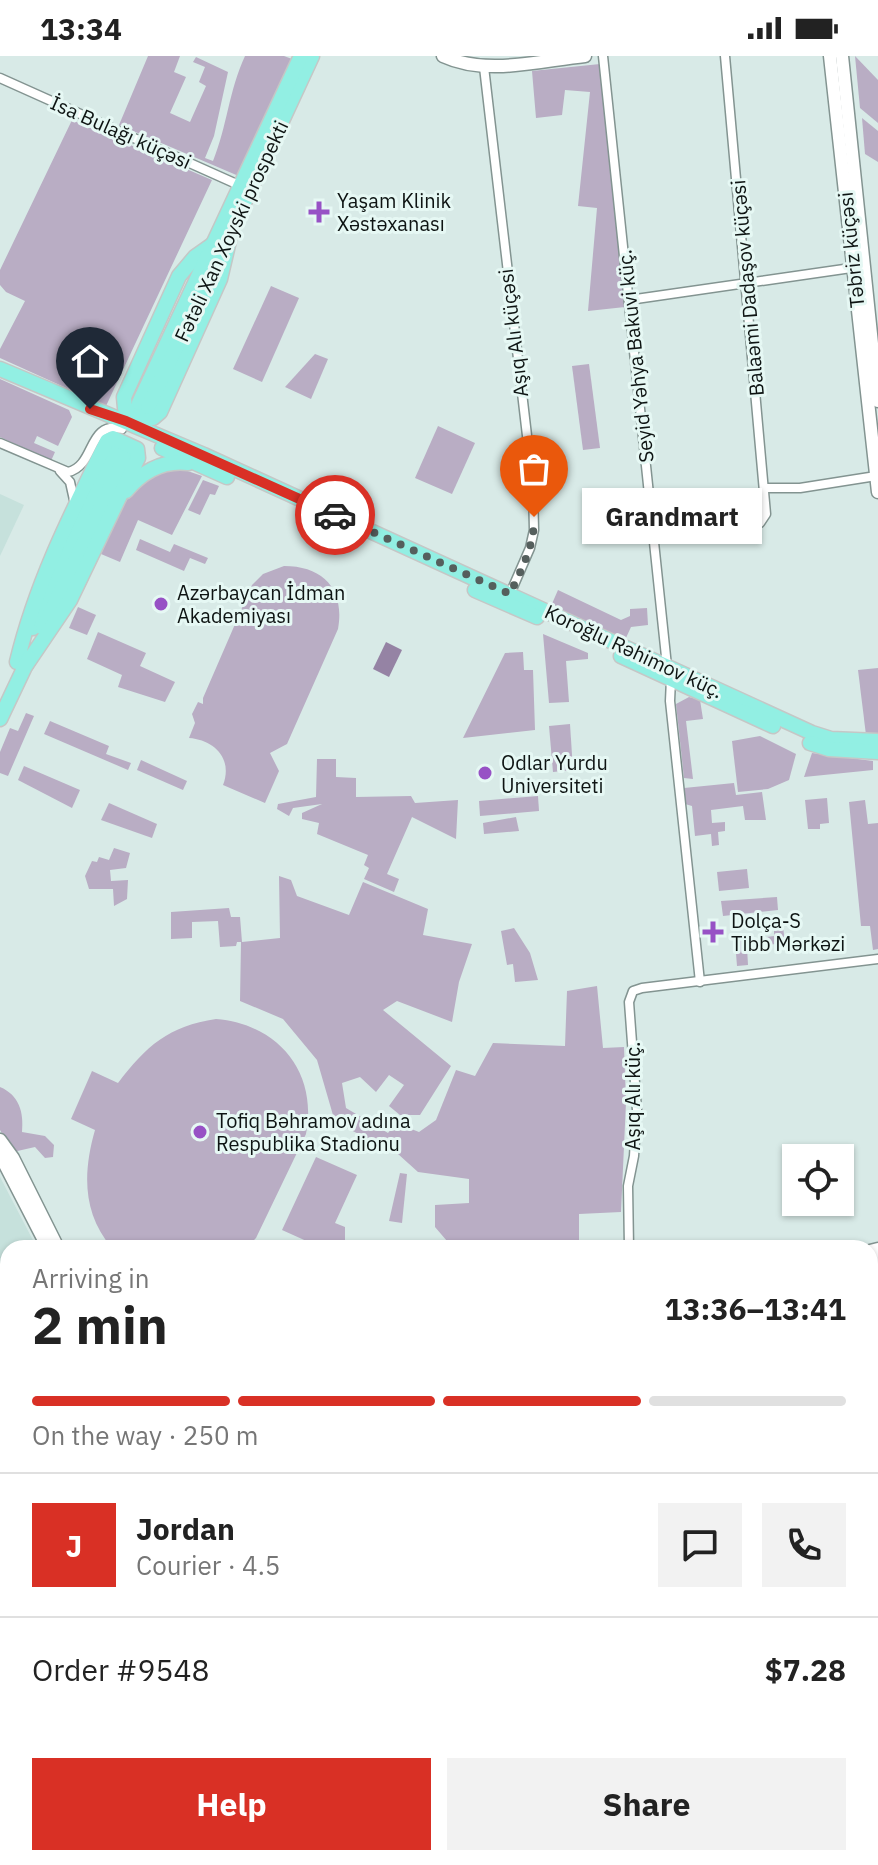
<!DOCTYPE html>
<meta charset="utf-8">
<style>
body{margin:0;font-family:"IBM Plex Sans",sans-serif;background:#f2f2f2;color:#222;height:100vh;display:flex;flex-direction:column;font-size:30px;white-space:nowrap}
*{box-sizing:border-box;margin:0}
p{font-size:26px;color:#767676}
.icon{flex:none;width:44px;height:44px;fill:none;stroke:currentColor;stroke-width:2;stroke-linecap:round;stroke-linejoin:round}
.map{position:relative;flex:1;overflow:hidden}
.panel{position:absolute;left:0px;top:1184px;width:878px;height:626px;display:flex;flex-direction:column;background:#fff;border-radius:24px 24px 0 0;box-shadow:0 2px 6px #0004}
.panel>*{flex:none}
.buttons{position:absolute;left:782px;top:1088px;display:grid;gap:16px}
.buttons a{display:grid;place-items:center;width:72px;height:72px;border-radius:0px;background:#fff;box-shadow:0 2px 6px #0004;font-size:40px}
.pin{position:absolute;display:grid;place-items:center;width:68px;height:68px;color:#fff;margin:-82px -34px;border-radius:50% 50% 50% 0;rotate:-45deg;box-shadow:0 0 8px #0007}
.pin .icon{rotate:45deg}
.courier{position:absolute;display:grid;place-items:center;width:80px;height:80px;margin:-40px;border:6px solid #d93025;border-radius:50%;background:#fff;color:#222;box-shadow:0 2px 10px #0007}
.bubble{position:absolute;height:56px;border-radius:0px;background:#fff;box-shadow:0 2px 6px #0004;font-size:26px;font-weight:700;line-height:56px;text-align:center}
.summary em{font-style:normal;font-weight:700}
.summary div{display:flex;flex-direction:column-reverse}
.summary{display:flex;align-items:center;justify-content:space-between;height:136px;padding:0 32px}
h1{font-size:52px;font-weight:700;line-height:60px}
.bar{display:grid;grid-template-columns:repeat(4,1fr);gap:12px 8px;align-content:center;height:96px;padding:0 32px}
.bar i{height:10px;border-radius:6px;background:#e0e0e0}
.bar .on{background:#d93025}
.bar p{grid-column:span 4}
.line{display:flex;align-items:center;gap:20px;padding:0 32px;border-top:2px solid #e0e0e0}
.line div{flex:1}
.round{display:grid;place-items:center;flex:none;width:84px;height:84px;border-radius:0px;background:#f2f2f2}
.button{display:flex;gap:16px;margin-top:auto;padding:16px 32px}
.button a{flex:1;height:92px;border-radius:0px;background:#d93025;color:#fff;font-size:32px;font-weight:700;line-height:92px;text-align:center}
.button a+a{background:#f2f2f2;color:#222}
.status{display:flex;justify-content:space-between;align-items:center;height:56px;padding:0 40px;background:#fff;direction:ltr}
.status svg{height:22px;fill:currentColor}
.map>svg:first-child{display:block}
.built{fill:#c6e1dc}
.green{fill:#b9adc4}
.water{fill:#9583a4}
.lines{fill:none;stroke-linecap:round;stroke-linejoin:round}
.secondary-tunnel{stroke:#bacac7;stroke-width:12;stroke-dasharray:12 6;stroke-linecap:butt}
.street-casing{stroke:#839491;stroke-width:11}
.secondary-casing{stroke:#839491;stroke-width:15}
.primary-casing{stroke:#c5c7c6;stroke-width:17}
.street{stroke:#fff;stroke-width:8}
.secondary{stroke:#fff;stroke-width:12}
.primary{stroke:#92efe3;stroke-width:14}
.done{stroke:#555f5d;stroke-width:8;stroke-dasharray:0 14.4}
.route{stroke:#d93025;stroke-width:10}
.poi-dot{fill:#9751c5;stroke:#e6f8f4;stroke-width:3}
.labels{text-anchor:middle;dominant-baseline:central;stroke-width:6;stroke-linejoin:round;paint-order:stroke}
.street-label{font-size:20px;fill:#0e1413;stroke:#e6f8f4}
.poi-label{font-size:20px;fill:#0e1413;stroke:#e6f8f4;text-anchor:start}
</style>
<div class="status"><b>13:34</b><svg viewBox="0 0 49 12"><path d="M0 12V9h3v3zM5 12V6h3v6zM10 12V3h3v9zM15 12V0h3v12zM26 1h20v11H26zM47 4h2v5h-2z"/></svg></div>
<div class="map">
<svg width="878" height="1809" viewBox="0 0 878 1809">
<rect width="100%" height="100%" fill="#d8eae7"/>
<g class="built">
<path d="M0 438 24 449 0 500Z"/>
<path d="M0 1121 37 1192H8V1229L0 1222Z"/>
</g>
<g class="green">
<path d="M148 0H180L174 16 186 21 170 57 190 66 206 30 199 26 205 11 193 6 196 1 228 16 214 80 205 102 213 105C227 71 229 34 245 0H284L292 3 241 121 119 69Z"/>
<path d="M855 0 878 24V67L860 52Z"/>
<path d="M600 8 625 251 588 255 597 152 578 150 590 36 565 34 562 59 536 62 532 15Z"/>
<path d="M862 62 878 75V106L865 98Z"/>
<path d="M72 64 212 124 106 350 0 302V293L25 245 6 236 0 229V214Z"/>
<path d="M271 230 299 242 262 326 233 313Z"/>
<path d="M315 298 328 303 311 343 285 331Z"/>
<path d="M589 308 600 392 583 394 572 310Z"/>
<path d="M0 323 69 354 72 361 58 390 37 380 34 387 55 396 51 405 0 381Z"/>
<path d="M438 370 475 387 452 438 415 422Z"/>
<path d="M179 412 202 420 172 479 138 464 120 506 101 498C119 459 130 416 179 412Z"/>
<path d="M203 424 219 430 215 439 210 438 200 459 188 454Z"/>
<path d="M140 483 170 496 174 488 208 502 205 508 190 502 184 515 136 494Z"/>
<path d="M284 510C324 510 345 534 338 573L287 688 270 697 279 715 265 747 223 729C233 703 215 684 189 682L195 667 192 658 198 646 203 648V642L252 529 263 518Z"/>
<path d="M558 534 621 564 630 560V553L647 552 648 569 631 571 625 584 551 550Z"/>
<path d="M78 551 96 559 87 579 69 572Z"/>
<path d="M98 576 146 597 140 610 175 626 165 646 118 631 122 619 87 603Z"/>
<path d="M543 578 588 597V603L566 605 569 646 549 647Z"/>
<path d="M523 596 524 614H533L535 674 463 682 505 597Z"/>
<path d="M878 612V678L866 679 858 614Z"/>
<path d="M689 641 700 644 703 663 686 665 693 723 684 722 676 648Z"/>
<path d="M26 657 34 660 8 720 0 717V696L10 672 18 675Z"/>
<path d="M50 665 109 690 106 698 131 707 128 714 44 678Z"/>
<path d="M570 668 573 714 553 716 549 670Z"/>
<path d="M760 680 796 698 789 724 768 733 738 736 732 685Z"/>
<path d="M812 697 873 705V714L804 721Z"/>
<path d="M317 703H336V721L356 722V741L411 740 415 747 458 744 456 783 412 761 387 818 399 823 394 836 364 823 369 812 364 809 368 799 317 778 319 767 302 763V757L322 748 293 752 289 760 277 753 278 748 316 741Z"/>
<path d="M141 704 187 725 183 734 137 714Z"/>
<path d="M24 710 80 734 72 752 18 724Z"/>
<path d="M734 727 736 739 762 736 766 764H745L743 750 711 754 712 767 725 766V775L718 776 719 789 712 790 711 778 695 780 692 750 685 748 684 732Z"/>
<path d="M538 740 539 755 480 760 479 745Z"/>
<path d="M827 742 829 767 820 768V773H808L805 744Z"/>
<path d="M865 744 868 768 878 767V893L873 894 870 870H861L849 746Z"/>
<path d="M109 747 157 768 152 782 101 764Z"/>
<path d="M516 761 519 775 484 778 483 767Z"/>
<path d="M114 792 130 797 126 812 110 814 111 825 128 824 127 843 114 850 113 833H89L85 820 92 805 97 806 99 801 109 804Z"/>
<path d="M747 813 749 832 719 835 717 816Z"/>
<path d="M279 820 291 824 297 840 349 859 363 826 428 853 423 879 472 888 459 926 452 966 397 945 383 954 451 1010 420 1059H400L389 1050 404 1029 389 1019 376 1036 360 1021 342 1027 346 1052 388 1077 396 1067 419 1076 436 1064 456 1014 475 1020 493 987 565 990 567 935 597 930 603 992 624 991 626 1046 621 1156 579 1158V1192H453L435 1171V1149L469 1147V1123L418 1116 398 1098 335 1066 317 1004 283 963 240 945 241 886H237L236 890 220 891 218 865 192 866V882L171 883V856L229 852 231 861H240L242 886 280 882Z"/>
<path d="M777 841 778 854 723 860 721 845Z"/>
<path d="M783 870 785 887 747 891 748 909 737 910 735 885 774 880V871Z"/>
<path d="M514 872 530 897 538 924 515 926 513 908 507 909 501 875Z"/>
<path d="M216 963C278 968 318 1016 306 1078L256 1182 246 1192H112C82 1157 83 1116 95 1074L71 1063 92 1015 118 1027C146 990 169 970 216 963Z"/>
<path d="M0 1031C19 1039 24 1056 22 1076L45 1080 54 1089 53 1101 45 1102 35 1091 13 1096 0 1074Z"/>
<path d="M316 1101 357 1119 335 1167 345 1171V1188L342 1192H322L282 1174Z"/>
<path d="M400 1117 407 1118 402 1167 389 1165Z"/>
<path d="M878 1212V1439L870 1440V1213Z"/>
<path d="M2 1235 8 1243V1329L0 1318Z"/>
<path d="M0 1421 8 1429V1768L0 1764Z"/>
<path d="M42 1802H123L120 1809H40Z"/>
<path d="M196 1802H478L475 1809H197Z"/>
</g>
<g class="water">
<path d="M386 586 402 594 389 621 373 613Z"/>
<path d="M295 1802H459L457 1806 452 1804 449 1809H311Z"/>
</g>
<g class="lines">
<g class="secondary-tunnel">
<path d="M0 1245 8 1259"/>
<path d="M0 1311 8 1298"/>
</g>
<g class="street-casing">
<g id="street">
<path d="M603 0 667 610"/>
<path d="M484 11 533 431 534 474 530 492 510 538"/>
<path d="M0 22 241 130"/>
<path d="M629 244 858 211"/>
<path d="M0 387 68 416C96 410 87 364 122 373"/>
<path d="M60 415 70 426 74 444"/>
<path d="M765 432H800L876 420"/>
<path d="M654 478 760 467 766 458 725 0"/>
<path d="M671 623 670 645 700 926"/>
<path d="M629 1192 628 1130 634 1100 637 1054 629 946 633 935 642 932 878 903"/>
<path d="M870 1445 878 1444"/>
</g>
</g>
<g class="secondary-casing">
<g id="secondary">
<path d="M443 0C486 20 538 5 585 0"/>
<path d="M830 0 878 436"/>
<path d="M842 0 878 345"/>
<path d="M0 1084 13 1102 58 1192"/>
<path d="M0 1099 48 1192"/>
<path d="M870 1195 878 1193"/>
<path d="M870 1204 878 1203"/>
<path d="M0 1228 8 1237"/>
<path d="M0 1354 8 1364"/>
<path d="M0 1373 8 1383"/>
<path d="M584 1802 600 1809"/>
<path d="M134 1809 138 1802"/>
<path d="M484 1809 487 1802"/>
</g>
</g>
<g class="primary-casing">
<g id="primary">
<path d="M230 177 312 0"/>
<path d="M212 189 195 201 179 220 124 341 125 352 146 362H153L160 356 220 223 232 172"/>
<path d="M0 313 204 399 812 677 831 683 878 685"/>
<path d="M139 347 301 0"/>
<path d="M148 351 221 196"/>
<path d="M162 392 227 421"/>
<path d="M126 435C142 416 162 404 188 407"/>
<path d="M475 534 537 561"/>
<path d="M33 572 117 392"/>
<path d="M43 572 127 396"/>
<path d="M621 600 773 670"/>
<path d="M17 606C36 527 71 458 107 385L113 382 137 393 138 402 70 544 26 609"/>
<path d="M0 663 29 602"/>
<path d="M810 687 829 693 878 696"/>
<path d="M0 1328 8 1339"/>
<path d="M0 1397 8 1406"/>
<path d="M172 1802V1809"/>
<path d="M184 1802 185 1809"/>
</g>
</g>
<use href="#street" class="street"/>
<use href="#secondary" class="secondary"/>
<use href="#primary" class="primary"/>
</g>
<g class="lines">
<path class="done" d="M335 459 510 538C521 514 535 489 534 461"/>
<path class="route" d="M90 353 126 365 335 459"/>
</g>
<g class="poi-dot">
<path d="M315 144h8v8h8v8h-8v8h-8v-8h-8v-8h8z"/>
<circle cx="161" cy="548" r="8"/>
<circle cx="485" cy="717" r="8"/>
<path d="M709 864h8v8h8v8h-8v8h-8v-8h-8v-8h8z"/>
<circle cx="200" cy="1076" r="8"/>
</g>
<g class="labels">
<g class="street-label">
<text transform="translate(121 76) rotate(24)">İsa Bulağı küçəsi</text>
<text transform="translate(231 175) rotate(-65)">Fətəli Xan Xoyski prospekti</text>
<text transform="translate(851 194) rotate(-96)">Təbriz küçəsi</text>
<text transform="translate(747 232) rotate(-95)">Balaəmi Dadaşov küçəsi</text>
<text transform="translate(513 277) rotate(-97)">Aşıq Alı küçəsi</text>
<text transform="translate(635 300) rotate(-96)">Seyid Yəhya Bakuvi küç.</text>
<text transform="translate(634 595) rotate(25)">Koroğlu Rəhimov küç.</text>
<text transform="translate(632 1040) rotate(-90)">Aşıq Alı küç.</text>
</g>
<g class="poi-label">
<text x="337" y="144">Yaşam Klinik<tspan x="337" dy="23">Xəstəxanası</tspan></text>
<text x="177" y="536">Azərbaycan İdman<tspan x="177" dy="23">Akademiyası</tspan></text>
<text x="501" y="706">Odlar Yurdu<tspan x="501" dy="23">Universiteti</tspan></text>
<text x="731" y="864">Dolça-S<tspan x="731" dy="23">Tibb Mərkəzi</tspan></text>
<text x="216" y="1064">Tofiq Bəhramov adına<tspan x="216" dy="23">Respublika Stadionu</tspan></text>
</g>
</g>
</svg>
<div class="buttons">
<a><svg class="icon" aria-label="locate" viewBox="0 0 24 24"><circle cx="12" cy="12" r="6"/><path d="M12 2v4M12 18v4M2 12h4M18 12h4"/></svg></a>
</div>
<div class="pin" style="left:534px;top:461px;background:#ea580c"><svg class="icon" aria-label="bag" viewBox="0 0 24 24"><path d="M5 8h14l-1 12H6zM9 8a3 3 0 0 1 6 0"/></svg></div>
<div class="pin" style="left:90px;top:353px;background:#1f2937"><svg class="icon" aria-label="home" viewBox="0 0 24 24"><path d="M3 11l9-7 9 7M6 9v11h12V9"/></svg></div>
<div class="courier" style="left:335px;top:459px"><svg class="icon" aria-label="car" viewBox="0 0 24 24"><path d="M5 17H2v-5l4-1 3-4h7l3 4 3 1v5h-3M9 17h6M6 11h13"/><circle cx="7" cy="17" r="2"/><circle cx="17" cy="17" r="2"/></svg></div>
<div class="bubble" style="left:582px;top:432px;width:180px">Grandmart</div>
<section class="panel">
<div class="summary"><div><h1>2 min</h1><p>Arriving in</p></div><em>13:36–13:41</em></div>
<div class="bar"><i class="on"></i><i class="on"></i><i class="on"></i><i></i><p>On the way · 250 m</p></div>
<div class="line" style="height:144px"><b class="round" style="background:#d93025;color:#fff">J</b><div><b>Jordan</b><p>Courier · 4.5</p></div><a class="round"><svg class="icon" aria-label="chat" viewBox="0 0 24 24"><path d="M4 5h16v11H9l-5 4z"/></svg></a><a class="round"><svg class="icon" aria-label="phone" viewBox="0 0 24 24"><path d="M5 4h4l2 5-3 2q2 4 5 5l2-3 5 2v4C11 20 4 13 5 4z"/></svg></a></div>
<div class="line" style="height:104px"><div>Order #9548</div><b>$7.28</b></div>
<div class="button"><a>Help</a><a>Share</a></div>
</section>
</div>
